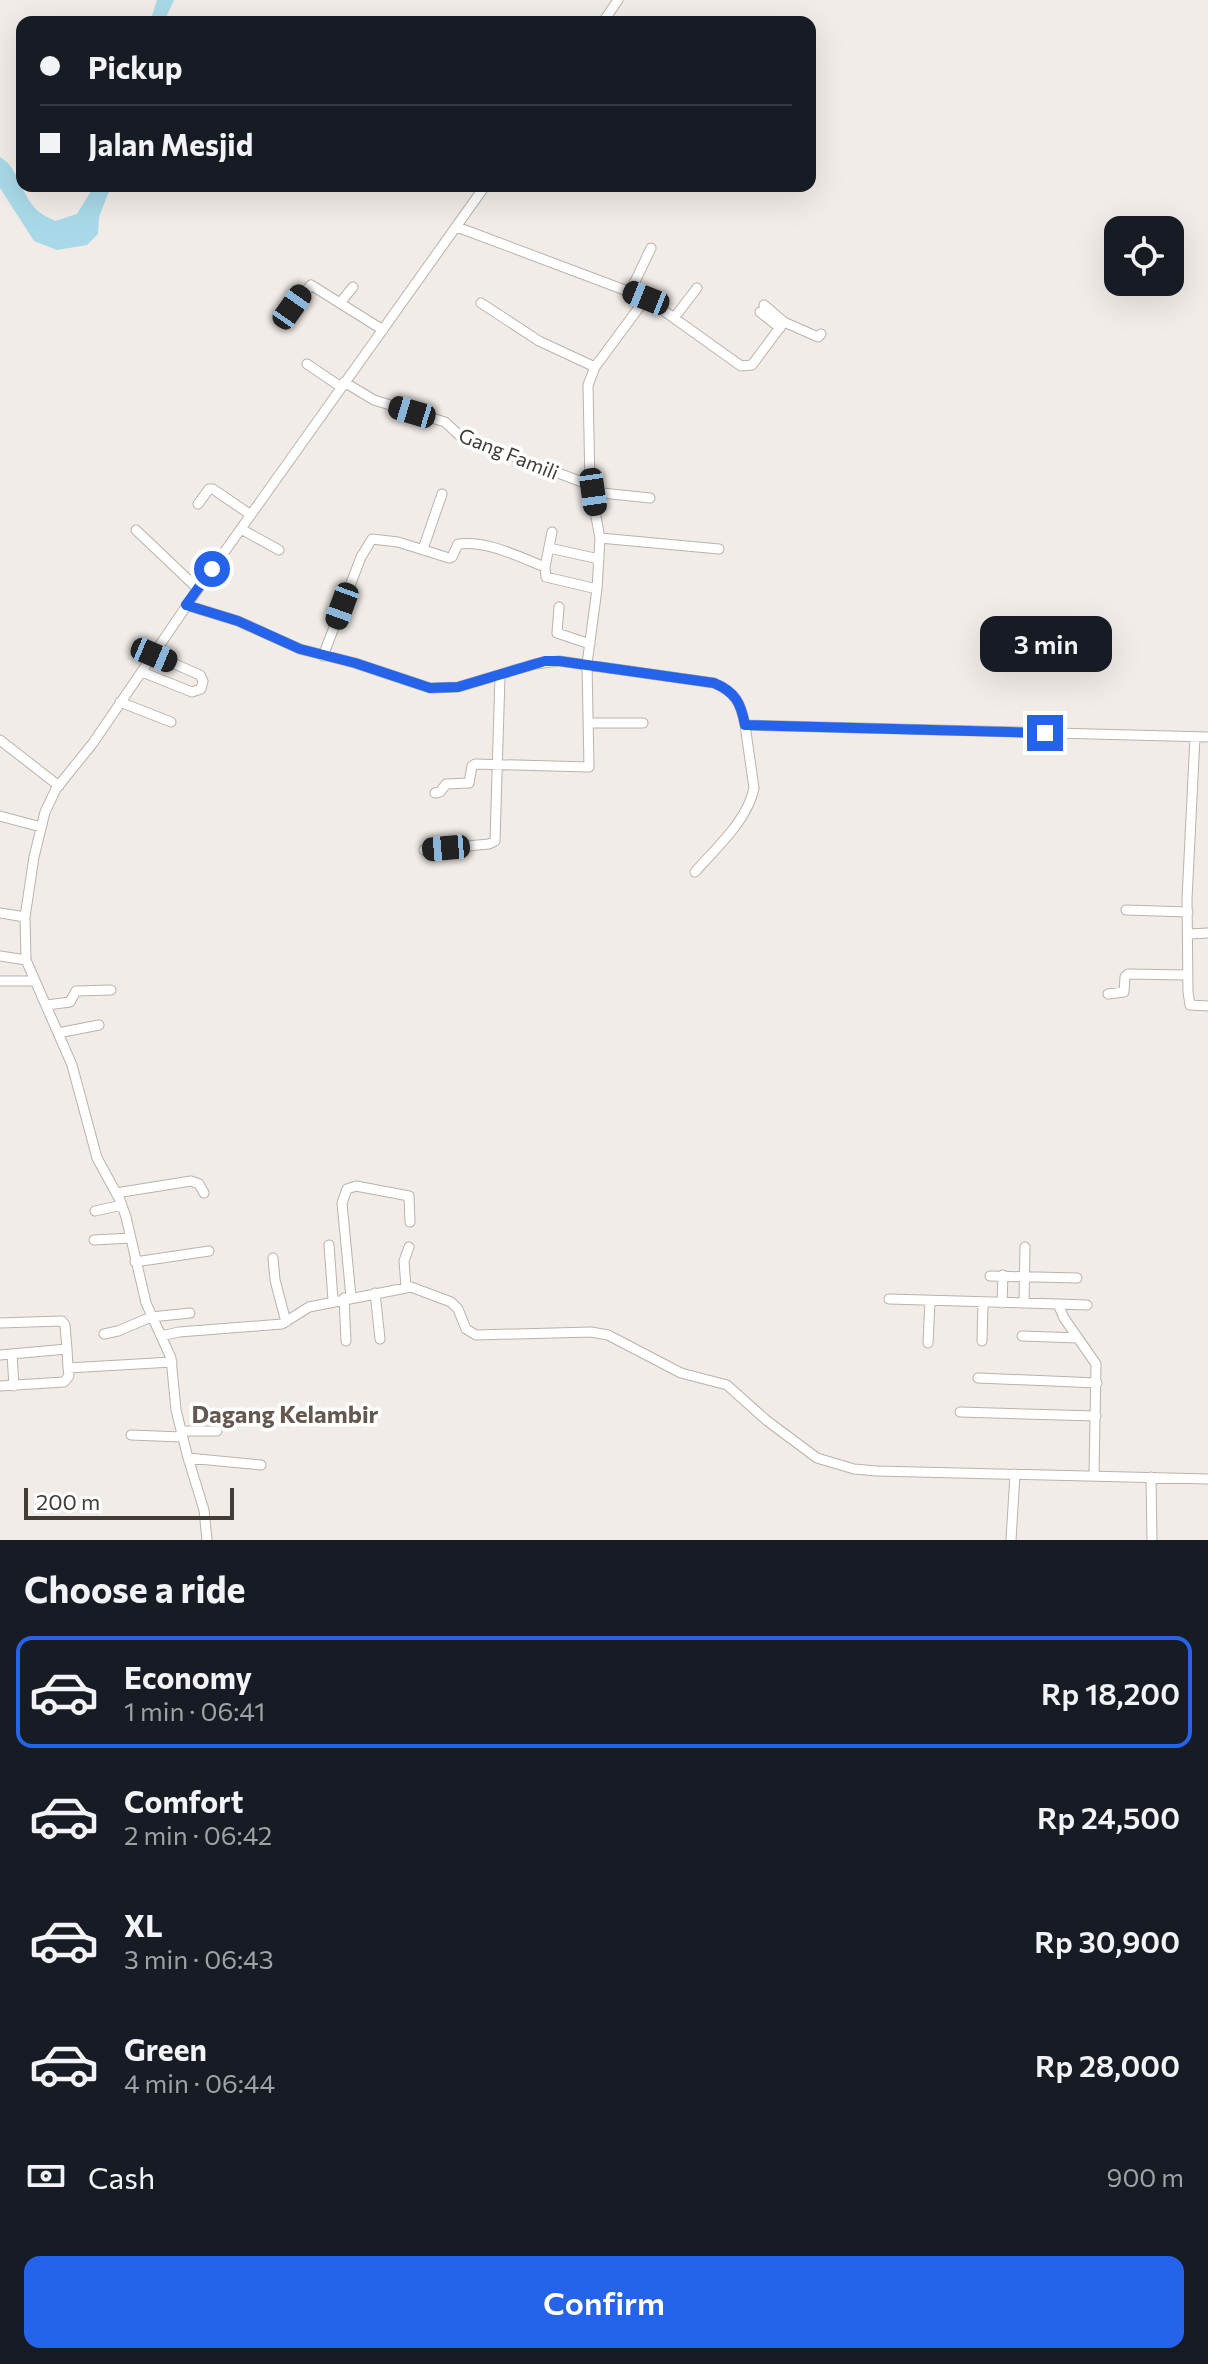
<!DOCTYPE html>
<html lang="en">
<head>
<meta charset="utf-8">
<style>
  :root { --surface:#171b24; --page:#20242c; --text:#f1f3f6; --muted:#9ea1a6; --line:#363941; --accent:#2563eb }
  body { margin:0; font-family:Commissioner,sans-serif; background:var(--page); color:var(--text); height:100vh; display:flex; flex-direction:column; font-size:30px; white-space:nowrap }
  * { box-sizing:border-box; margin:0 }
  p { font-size:26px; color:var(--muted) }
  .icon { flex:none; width:44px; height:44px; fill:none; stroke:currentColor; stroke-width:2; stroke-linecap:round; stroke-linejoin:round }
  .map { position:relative; height:1540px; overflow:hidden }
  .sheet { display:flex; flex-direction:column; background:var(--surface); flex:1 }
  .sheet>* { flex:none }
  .banner { position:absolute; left:16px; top:16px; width:800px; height:176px; border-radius:16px; box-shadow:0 8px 32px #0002; display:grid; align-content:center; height:176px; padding:0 24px; background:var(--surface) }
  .tools { position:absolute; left:1104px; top:216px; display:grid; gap:16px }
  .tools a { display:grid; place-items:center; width:80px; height:80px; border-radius:16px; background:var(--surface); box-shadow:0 8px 32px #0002; font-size:40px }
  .scale { position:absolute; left:24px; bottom:20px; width:210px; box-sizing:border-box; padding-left:8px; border:4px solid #433c36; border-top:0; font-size:22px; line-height:28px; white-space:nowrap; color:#433c36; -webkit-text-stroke:6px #fff; paint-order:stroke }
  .end { position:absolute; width:36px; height:36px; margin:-18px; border:10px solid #2563eb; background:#fff; box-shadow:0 0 0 4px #fff }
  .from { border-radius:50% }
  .bubble { position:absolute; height:56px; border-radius:16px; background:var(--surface); box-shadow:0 8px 32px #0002; font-size:26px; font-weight:600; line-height:56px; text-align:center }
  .car { position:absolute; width:24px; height:48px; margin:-24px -12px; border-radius:10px; box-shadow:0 0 6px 2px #0007; background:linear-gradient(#222 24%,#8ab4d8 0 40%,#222 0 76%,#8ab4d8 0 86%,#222 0) }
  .banner b { display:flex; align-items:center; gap:28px; height:76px; font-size:30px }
  .banner b+b { border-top:2px solid var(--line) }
  .banner i { width:20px; height:20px; background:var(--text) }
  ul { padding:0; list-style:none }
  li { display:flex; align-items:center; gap:24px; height:112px; margin:0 16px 12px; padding:0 8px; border:4px solid transparent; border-radius:16px }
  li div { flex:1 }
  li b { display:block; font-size:30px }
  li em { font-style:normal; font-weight:600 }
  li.current { border-color:var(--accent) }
  li>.icon { width:72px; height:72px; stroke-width:1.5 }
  h2 { padding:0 24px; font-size:36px; line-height:96px }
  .pay { display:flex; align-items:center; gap:20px; height:88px; padding:0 24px; font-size:30px }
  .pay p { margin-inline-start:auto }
  .button { display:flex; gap:16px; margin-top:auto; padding:16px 24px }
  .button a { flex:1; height:92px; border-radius:16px; background:var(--accent); color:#fff; font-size:32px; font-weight:600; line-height:92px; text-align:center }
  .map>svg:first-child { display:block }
  .water { fill:#a9d9e8 }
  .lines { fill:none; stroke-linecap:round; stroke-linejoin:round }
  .minor-casing { stroke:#bcb2aa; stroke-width:11 }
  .minor { stroke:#fff; stroke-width:9 }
  .route { stroke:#2563eb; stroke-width:10 }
  .labels { text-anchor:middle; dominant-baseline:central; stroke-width:7; stroke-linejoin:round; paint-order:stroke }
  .street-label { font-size:20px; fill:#433c36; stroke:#fff }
  .quarter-label { font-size:24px; font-weight:bold; fill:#65584f; stroke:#fff }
</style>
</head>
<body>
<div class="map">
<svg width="1208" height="1540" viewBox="0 0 1208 1540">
  <rect width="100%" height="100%" fill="#f1ece7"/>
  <!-- water -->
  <path class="water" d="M157,0h17l-10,22h-14z
    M0,157c19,11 21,39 38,54 4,4 12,7 17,10l22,-7 17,-28h17l-12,31 -1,17 -11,11 -30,5 -23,-9 -34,-53z"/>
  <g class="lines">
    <defs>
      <path id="minor" d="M603,22l15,-22
        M457,227l189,71 95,68 11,-1 32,-43
        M630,292l21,-44
        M340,303l13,-16
        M481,303l58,38 56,26
        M764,305l20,17 34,15 3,-3
        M292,307l19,-22 72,45
        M760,312l20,16
        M674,318l23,-30
        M307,364l34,23
        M344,382l30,18 71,22 15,14 130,49
        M593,492l57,6
        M198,504l11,-15h4l38,26
        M241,529l38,21
        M136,530l62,59
        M600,538l119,11
        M549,548l50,11
        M423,549l19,-55
        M545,567l1,10 51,12
        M186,605l52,16 62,28 55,14 75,25 28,-1 77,-23 24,-3 155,22c22,9 27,21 31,42l463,12
        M559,607l-2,26 33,11
        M323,656l38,-99 11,-18 26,3 51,16 3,-1 6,-13c29,-4 61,13 87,23l7,-35
        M142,672l50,20 9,-3 2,-8 -3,-6 -46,-20
        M120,702l51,20
        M589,723h54
        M1195,737l-8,162 1,93 2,13 18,1
        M0,740l59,46
        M435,793l5,-1 6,-8 23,-1 3,-17 3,-2 114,3 -2,-103 10,-75 3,-51 -10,-53 -2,-100 7,-18 51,-69
        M0,816l41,11
        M424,850l65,-6 6,-3 5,-165
        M695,872c21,-24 53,-52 59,-84l-9,-63
        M1126,910l62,2
        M0,913l25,4
        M1189,934l19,-1
        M0,956l26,4
        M0,981h35
        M1108,994l16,-2 1,-15 3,-3 59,1
        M47,1005l23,-3 6,-11 35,-1
        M58,1033l41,-8
        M116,1193l75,-12 8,3 5,9
        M95,1211l27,-6
        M94,1240l37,-2
        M329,1245l4,55
        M273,1258l2,22 11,42
        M135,1262l74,-11
        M990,1276l87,2
        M406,1287l-2,-26 5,-14
        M375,1293l5,46
        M351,1297l-9,-94 5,-14 9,-3 53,10 1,26
        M344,1298l2,43
        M889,1299l169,5 6,14 32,46 -2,112
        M1002,1303l1,-28
        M1024,1303l1,-56
        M1058,1304l29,1
        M0,1323l62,-2 3,4 2,24
        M104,1334l14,-3 33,-14 39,-4
        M161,1336l18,-4 103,-8 27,-17 102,-20 40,15 7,7 8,20 10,6 115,-3 17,3 73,38 46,12 39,35 51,38 37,11 23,2 331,8
        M1022,1336l56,2
        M982,1341l1,-38
        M928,1343l2,-42
        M12,1354l2,32
        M0,1355l67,-6 1,19 104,-6
        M978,1378l119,5
        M0,1386l64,-4 5,-6 -1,-8
        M960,1412l136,4
        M181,1431h36
        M131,1435l51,2
        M188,1458l73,7
        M1151,1477l1,63
        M207,1540l-3,-30 -16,-52 -12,-48 -5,-52 -25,-55 -20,-86 -6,-17 -23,-42 -25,-93 -46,-105 -1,-43 9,-60 11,-45 11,-23 37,-46 105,-154 287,-403
        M1011,1540l4,-66"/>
    </defs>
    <!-- minor casing -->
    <use href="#minor" class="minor-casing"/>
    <!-- minor -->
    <use href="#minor" class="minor"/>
  </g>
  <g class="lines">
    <!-- route -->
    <path class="route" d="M212,569l-26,36 52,16 62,28 55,14 75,25 28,-1 87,-26h14l155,22c22,9 27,21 31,42l300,8"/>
  </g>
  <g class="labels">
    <!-- street labels -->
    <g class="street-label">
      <text transform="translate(509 453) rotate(22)">Gang Famili</text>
    </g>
    <!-- quarter labels -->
    <g class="quarter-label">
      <text x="285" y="1413">Dagang Kelambir</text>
    </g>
  </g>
</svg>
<div class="tools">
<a><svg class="icon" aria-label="locate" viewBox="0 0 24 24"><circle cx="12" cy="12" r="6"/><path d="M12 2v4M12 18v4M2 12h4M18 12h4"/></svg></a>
</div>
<div class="scale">200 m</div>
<i class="end from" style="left:212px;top:569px"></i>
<i class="end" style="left:1045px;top:733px"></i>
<div class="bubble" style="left:980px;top:616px;width:132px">3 min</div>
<i class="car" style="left:646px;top:298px;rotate:292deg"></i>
<i class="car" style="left:292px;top:307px;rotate:35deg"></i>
<i class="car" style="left:412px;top:412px;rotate:287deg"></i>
<i class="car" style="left:593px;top:492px;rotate:172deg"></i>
<i class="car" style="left:342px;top:606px;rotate:200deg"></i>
<i class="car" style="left:154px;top:655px;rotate:113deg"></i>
<i class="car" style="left:446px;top:848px;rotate:265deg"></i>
<div class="banner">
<b><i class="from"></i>Pickup</b>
<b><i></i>Jalan Mesjid</b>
</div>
</div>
<section class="sheet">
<h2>Choose a ride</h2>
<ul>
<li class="current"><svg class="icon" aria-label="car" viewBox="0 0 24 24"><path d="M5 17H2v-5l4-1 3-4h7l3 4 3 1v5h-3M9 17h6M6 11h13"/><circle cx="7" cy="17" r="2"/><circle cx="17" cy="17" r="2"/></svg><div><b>Economy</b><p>1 min · 06:41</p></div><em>Rp 18,200</em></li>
<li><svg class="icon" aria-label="car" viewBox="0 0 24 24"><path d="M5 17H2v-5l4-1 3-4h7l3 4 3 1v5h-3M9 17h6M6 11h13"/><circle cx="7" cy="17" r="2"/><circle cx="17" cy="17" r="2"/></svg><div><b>Comfort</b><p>2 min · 06:42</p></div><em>Rp 24,500</em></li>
<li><svg class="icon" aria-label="car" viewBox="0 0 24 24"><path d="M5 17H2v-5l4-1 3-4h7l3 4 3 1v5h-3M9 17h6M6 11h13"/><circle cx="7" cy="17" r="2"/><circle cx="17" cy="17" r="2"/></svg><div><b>XL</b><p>3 min · 06:43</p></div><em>Rp 30,900</em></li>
<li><svg class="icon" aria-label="car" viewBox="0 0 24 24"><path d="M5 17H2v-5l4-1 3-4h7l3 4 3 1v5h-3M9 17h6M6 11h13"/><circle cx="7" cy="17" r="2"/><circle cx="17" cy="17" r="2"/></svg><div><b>Green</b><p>4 min · 06:44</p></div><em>Rp 28,000</em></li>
</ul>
<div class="pay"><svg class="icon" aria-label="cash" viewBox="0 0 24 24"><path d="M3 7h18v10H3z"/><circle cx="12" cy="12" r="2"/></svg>Cash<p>900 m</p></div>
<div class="button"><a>Confirm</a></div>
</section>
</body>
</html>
